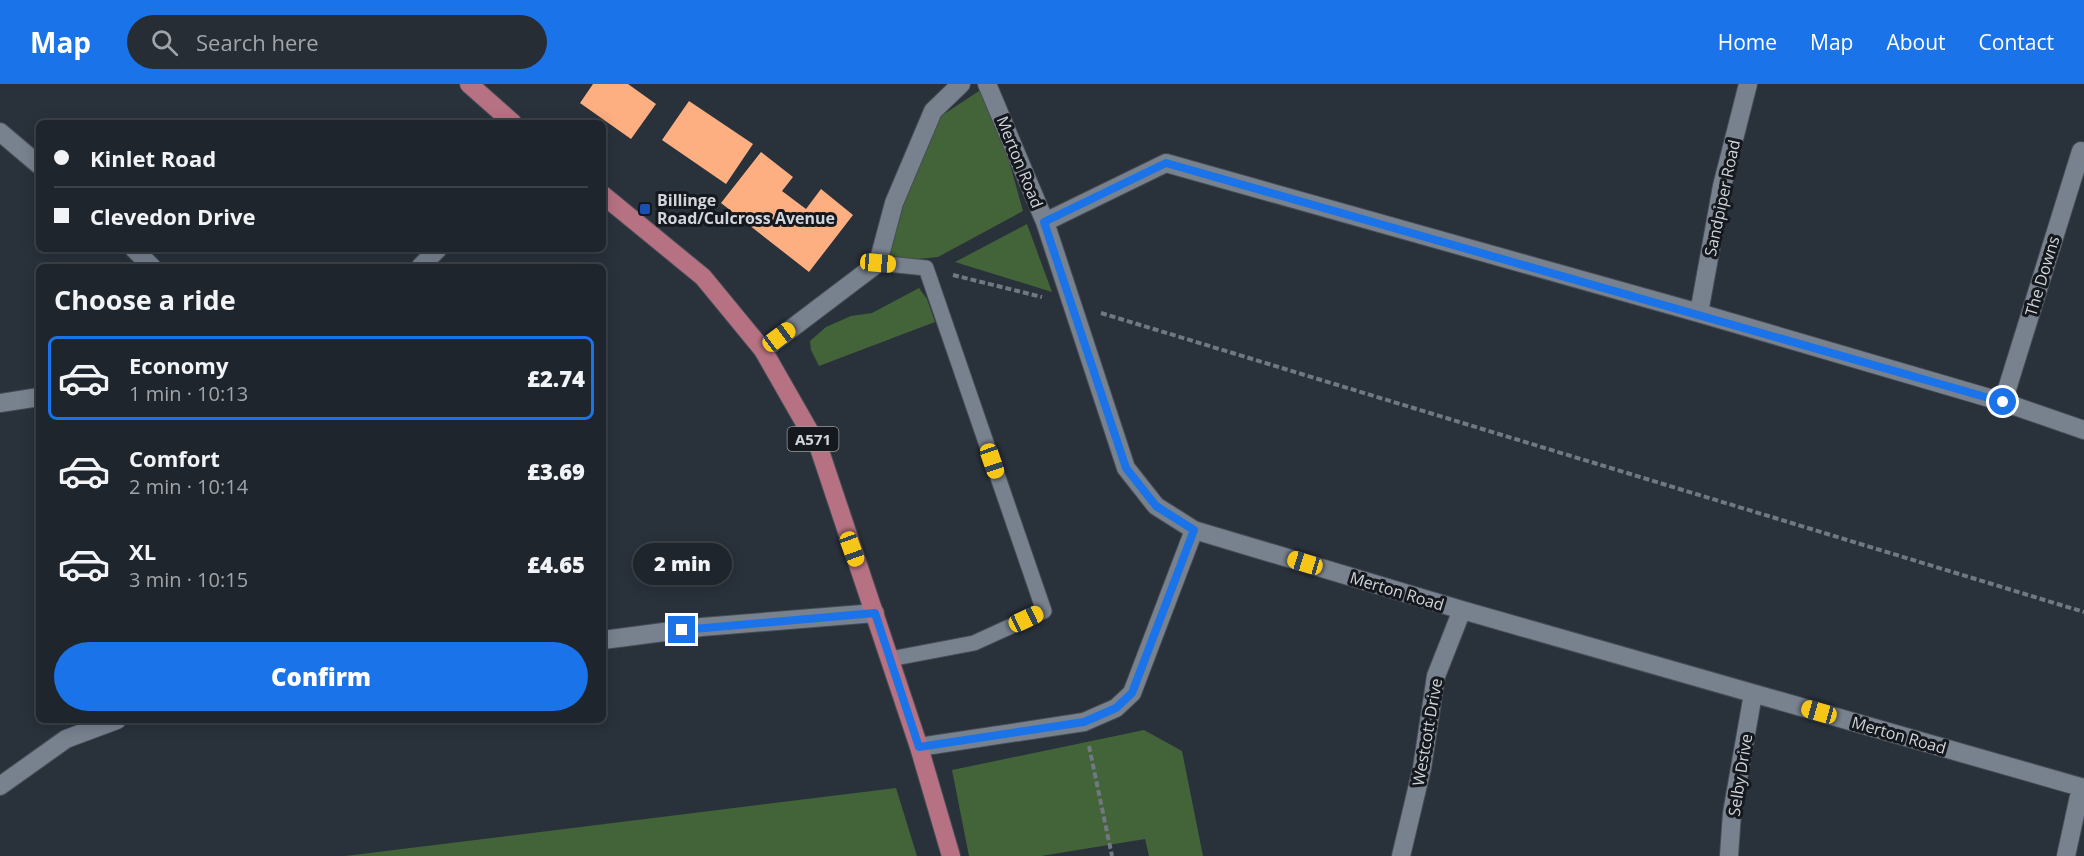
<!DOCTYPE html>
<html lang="en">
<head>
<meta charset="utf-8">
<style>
  :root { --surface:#1f252c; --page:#272d34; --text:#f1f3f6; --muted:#a1a5a9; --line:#3c4248; --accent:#1a73e8 }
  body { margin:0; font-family:"Open Sans",sans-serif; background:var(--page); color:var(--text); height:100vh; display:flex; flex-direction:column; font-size:22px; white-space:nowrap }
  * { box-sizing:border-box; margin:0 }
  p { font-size:20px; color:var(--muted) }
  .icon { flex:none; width:33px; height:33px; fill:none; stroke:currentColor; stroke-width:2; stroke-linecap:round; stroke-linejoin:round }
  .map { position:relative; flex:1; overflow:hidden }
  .drawer { position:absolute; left:36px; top:180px; width:570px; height:459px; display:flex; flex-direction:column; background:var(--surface); border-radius:9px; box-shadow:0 3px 15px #0003,0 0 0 2px var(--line) }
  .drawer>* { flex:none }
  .hud { position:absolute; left:36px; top:36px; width:570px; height:132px; border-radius:9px; box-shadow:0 3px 15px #0003,0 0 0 2px var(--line); display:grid; align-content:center; height:132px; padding:0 18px; background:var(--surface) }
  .end { position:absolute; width:27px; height:27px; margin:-14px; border:8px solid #1a73e8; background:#fff; box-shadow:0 0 0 3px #fff }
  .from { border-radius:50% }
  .bubble { position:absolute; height:42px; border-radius:21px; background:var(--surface); box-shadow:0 3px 15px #0003,0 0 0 2px var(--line); font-size:20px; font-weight:800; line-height:42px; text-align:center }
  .car { position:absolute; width:18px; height:36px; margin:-18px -9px; border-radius:8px; box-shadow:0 0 4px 2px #0007; background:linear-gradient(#f5c518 24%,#345 0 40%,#f5c518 0 76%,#345 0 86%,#f5c518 0) }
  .hud b { display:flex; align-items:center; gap:21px; height:57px; font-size:22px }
  .hud b+b { border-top:2px solid var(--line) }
  .hud i { width:15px; height:15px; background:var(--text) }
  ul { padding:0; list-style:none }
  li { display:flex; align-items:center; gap:18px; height:84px; margin:0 12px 9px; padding:0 6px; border:3px solid transparent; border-radius:9px }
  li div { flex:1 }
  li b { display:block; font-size:22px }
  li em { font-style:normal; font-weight:800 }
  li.active { border-color:var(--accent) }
  li>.icon { width:54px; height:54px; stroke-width:1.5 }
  h2 { padding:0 18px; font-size:27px; line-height:72px }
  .action { display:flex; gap:12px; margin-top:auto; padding:12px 18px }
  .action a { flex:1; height:69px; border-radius:36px; background:var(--accent); color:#fff; font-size:24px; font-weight:800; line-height:69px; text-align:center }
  header { display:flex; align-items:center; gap:36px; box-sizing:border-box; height:84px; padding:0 30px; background:var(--accent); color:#fff }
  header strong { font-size:28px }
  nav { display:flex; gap:33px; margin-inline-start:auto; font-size:21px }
  .search { width:420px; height:54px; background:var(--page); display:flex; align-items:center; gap:15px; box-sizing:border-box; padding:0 21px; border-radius:33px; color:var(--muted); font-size:22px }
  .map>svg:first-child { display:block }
  .green { fill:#426438 }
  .building { fill:#feaf81 }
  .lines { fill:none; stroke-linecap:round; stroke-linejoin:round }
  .lane-casing { stroke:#474d56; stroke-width:17 }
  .street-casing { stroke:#474d56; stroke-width:20 }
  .primary-casing { stroke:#474d56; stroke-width:20 }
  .path { stroke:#727881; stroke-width:4; stroke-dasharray:6 3; stroke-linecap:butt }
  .lane { stroke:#78828f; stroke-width:15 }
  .street { stroke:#78828f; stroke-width:18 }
  .primary { stroke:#b67282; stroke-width:18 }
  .route { stroke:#1a73e8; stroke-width:8 }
  .transit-dot { fill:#1a4fb4; stroke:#15181d; stroke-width:2 }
  .labels { text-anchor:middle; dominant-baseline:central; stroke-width:6; stroke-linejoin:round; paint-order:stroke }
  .shield { fill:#15181d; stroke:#999da3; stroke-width:1.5 }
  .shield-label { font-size:15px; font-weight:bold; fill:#d1d6dd }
  .street-label { font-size:16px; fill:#d1d6dd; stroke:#15181d }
  .poi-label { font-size:16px; font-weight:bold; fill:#d1d6dd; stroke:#15181d; text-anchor:start }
</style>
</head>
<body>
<header>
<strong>Map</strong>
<div class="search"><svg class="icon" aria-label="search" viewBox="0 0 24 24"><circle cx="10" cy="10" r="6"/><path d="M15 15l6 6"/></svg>Search here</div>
<nav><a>Home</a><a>Map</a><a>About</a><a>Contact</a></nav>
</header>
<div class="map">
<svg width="2084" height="772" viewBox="0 0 2084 772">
  <rect width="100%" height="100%" fill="#29313b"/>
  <!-- green -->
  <path class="green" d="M988,1l35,126 -85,46 -60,6 60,-145z
    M1027,140l25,68 -97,-30z
    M919,204l8,11 8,23 -116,44 -8,-16 -1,-9 16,-14 25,-11 21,-3z
    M1144,646l38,21 21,105h-54l-4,-17 -104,17h-72l-17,-86z
    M896,704l21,68h-572z"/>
  <!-- building -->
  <path class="building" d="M593,0h35l28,20 -25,35 -51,-36z
    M689,17l64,43 -27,40 -64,-44z
    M761,68l32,25 -11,14 24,18 15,-20 32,26 -44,57 -88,-69z"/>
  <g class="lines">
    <defs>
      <path id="lane" d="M878,179l48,5 118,343 -70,32 -84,16"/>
      <path id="street" d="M987,0l58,138 81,246 30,38 38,24 268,80 622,178
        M0,48l39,33
        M1045,138l121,-59 533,150 304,89 81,28
        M134,165l18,18
        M420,183l18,-18
        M1699,229l23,-127 26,-102
        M763,266l115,-87 16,-60 39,-92 28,-27
        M2003,318l78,-251
        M0,319l39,-6
        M603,556l99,-13 173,-14
        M919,663l165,-25 32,-14 16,-15 62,-163
        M0,702l66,-47 51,-19
        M1401,772l21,-88 14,-92 26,-66
        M1729,772l3,-43 21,-119
        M2066,772l15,-69"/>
      <path id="primary" d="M469,0l44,39
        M603,111l100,82 60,73 56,98 100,299 32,109"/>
    </defs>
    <!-- lane casing -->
    <use href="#lane" class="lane-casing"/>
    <!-- street casing -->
    <use href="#street" class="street-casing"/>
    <!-- primary casing -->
    <use href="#primary" class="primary-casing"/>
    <!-- path -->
    <path class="path" d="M953,191l89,22
      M1101,229l983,299
      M1089,662l23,110"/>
    <!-- lane -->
    <use href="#lane" class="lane"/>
    <!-- street -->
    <use href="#street" class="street"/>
    <!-- primary -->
    <use href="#primary" class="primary"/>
  </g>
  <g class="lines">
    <!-- route -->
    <path class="route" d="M682,546l193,-17 44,134 165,-25 32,-14 16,-15 62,-163 -38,-24 -30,-38 -82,-246 122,-59 837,239"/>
  </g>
  <!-- markers -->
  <rect class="transit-dot" x="639" y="119" width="12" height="12" rx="3"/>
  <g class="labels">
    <!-- shield labels -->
    <rect class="shield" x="787.5" y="343" width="51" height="24" rx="4.5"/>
    <g class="shield-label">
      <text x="813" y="355">A571</text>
    </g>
    <!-- street labels -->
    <g class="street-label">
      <text transform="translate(1020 78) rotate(68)">Merton Road</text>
      <text transform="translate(1722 114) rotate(-78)">Sandpiper Road</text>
      <text transform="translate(2042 192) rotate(-73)">The Downs</text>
      <text transform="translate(1397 507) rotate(17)">Merton Road</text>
      <text transform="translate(1427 648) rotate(-80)">Westcott Drive</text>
      <text transform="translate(1899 651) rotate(16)">Merton Road</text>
      <text transform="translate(1740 691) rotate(-81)">Selby Drive</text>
    </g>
    <!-- poi labels -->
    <g class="poi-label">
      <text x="657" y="116">Billinge<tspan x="657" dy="18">Road/Culcross Avenue</tspan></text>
    </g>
  </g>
</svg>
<i class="end from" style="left:2003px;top:318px"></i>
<i class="end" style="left:682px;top:546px"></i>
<div class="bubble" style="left:633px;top:459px;width:99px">2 min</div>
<i class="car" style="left:878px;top:179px;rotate:95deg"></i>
<i class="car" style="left:779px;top:253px;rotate:53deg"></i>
<i class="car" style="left:992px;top:377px;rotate:161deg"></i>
<i class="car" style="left:852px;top:465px;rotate:160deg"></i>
<i class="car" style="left:1305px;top:479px;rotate:287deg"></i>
<i class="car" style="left:1026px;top:535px;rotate:65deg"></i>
<i class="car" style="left:1819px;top:628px;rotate:286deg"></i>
<div class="hud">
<b><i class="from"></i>Kinlet Road</b>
<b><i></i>Clevedon Drive</b>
</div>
<section class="drawer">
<h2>Choose a ride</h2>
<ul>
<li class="active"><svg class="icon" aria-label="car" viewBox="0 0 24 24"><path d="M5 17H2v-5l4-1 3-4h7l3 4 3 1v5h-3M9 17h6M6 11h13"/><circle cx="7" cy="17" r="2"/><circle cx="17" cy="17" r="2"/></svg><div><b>Economy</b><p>1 min · 10:13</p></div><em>£2.74</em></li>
<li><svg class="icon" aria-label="car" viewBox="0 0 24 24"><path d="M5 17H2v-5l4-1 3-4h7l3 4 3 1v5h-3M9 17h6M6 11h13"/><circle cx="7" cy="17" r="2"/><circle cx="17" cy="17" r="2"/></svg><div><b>Comfort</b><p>2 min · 10:14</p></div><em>£3.69</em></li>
<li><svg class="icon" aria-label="car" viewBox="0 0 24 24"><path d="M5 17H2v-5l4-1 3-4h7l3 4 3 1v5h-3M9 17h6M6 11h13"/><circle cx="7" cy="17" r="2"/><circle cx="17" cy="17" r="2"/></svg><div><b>XL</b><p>3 min · 10:15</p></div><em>£4.65</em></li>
</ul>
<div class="action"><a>Confirm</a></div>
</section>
</div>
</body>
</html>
